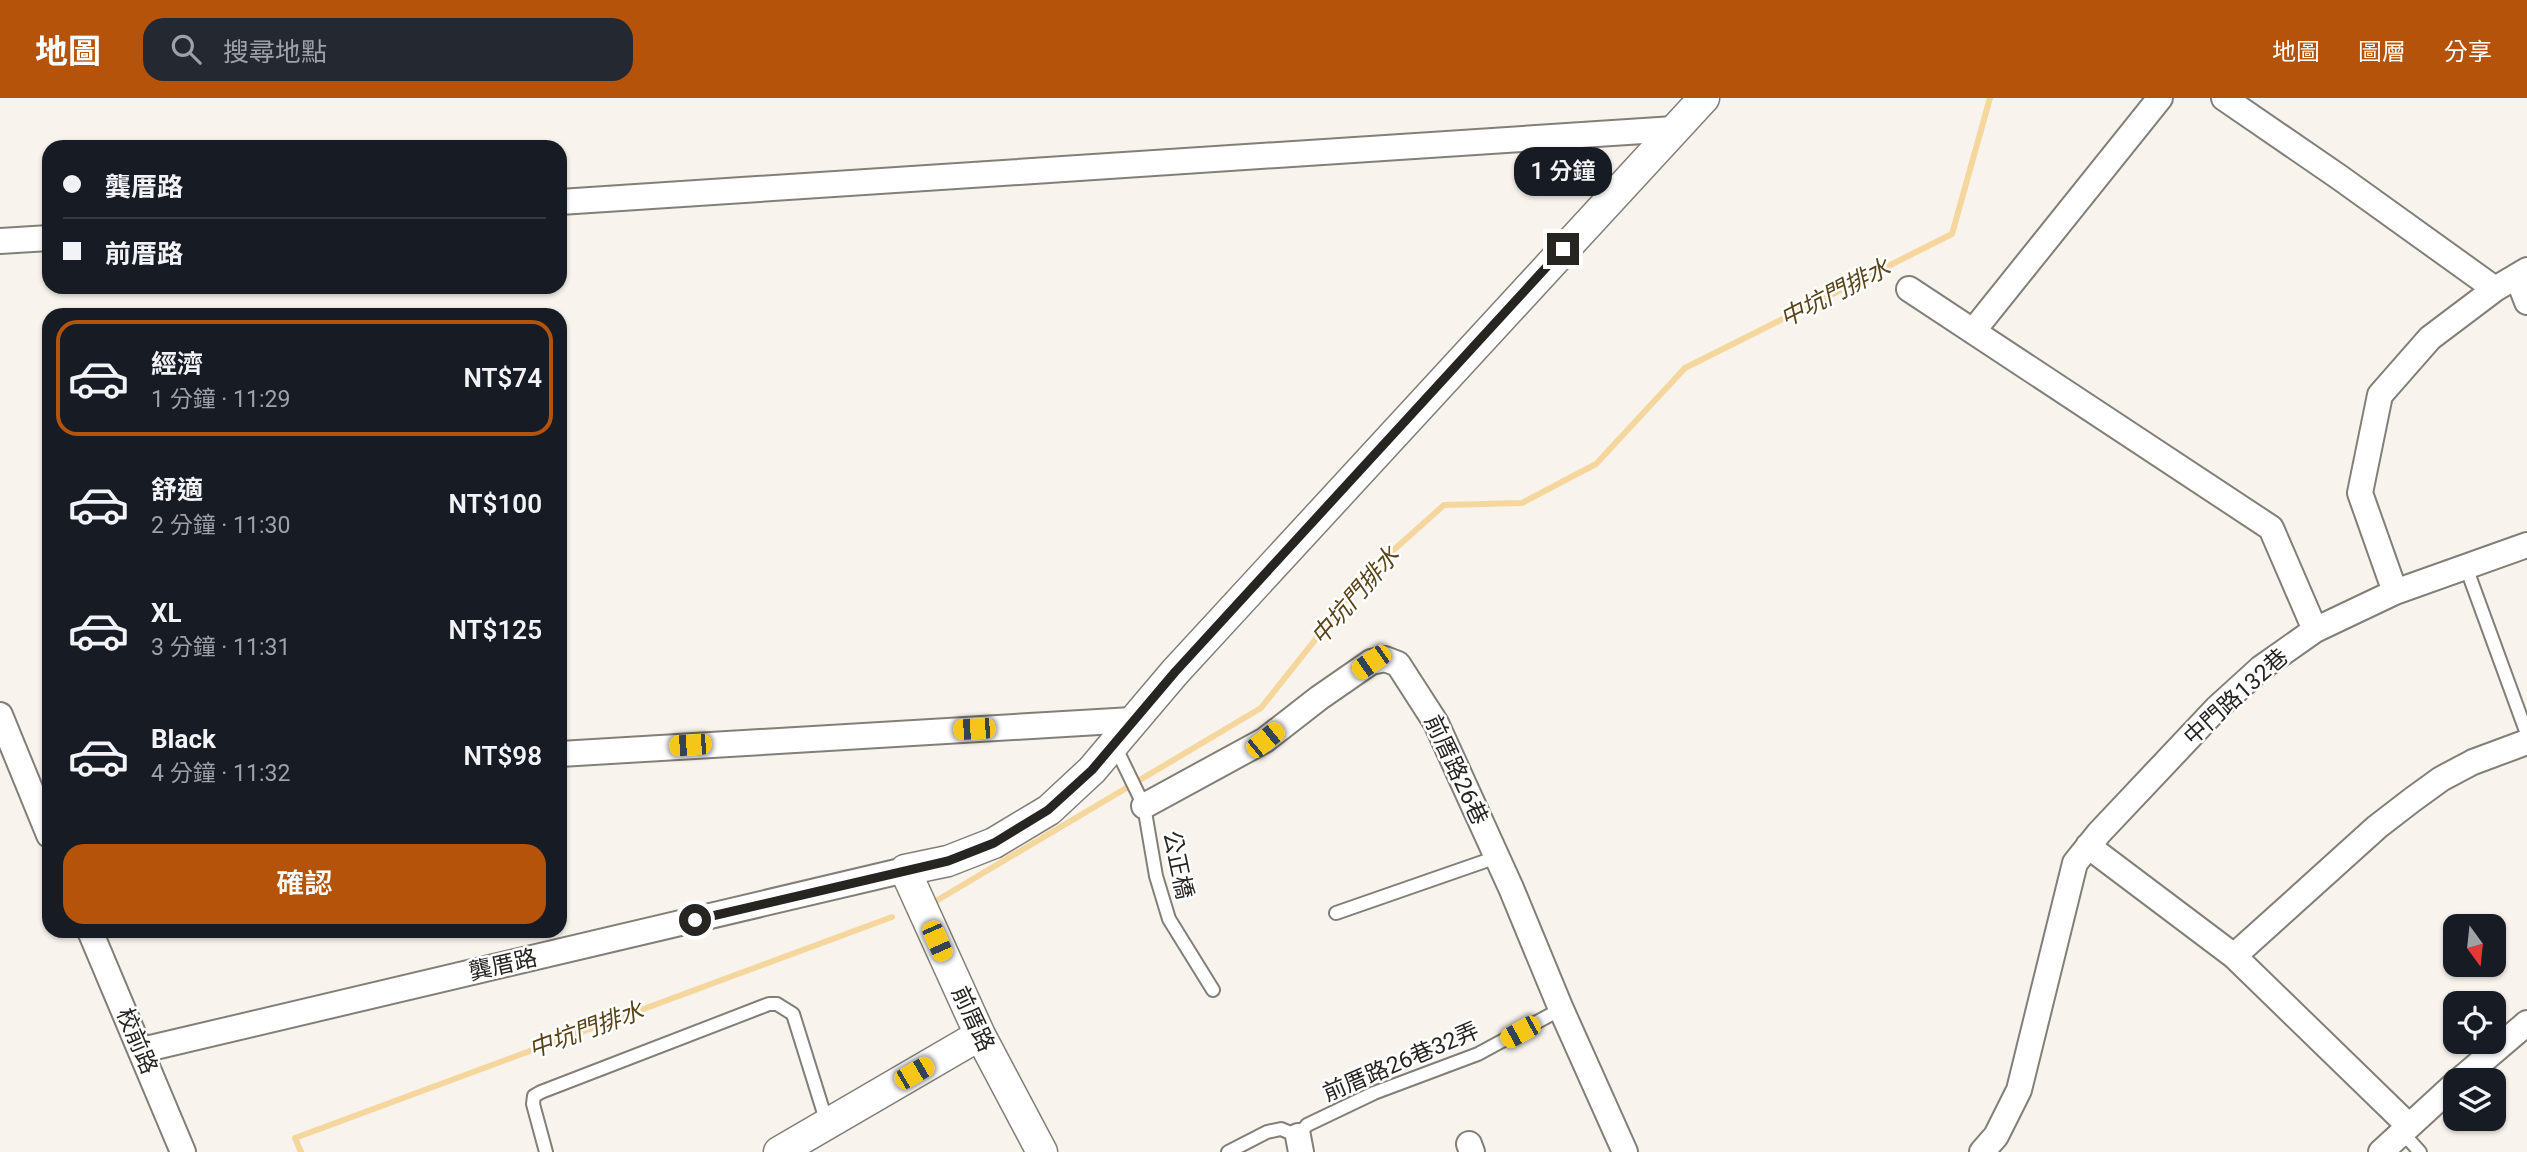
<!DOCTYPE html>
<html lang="zh-TW">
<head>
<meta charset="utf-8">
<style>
  :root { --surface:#171b24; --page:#242831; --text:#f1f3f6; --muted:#9ea1a6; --line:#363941; --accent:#b45309 }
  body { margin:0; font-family:Roboto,"Noto Sans TC",sans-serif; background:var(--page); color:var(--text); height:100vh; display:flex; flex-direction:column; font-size:26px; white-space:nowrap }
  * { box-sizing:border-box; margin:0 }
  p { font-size:23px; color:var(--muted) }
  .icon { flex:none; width:38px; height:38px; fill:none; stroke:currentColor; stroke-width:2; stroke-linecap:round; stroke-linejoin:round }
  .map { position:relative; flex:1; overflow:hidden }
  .drawer { position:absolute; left:42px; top:210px; width:525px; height:630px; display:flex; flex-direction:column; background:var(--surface); border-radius:21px; box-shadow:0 2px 5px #0004 }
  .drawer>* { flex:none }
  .hud { position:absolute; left:42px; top:42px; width:525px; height:154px; border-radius:21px; box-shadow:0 2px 5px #0004; display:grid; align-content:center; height:154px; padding:0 21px; background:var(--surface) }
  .needle { width:46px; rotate:165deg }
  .controls { position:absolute; left:2443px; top:816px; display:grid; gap:14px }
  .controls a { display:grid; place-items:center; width:63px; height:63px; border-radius:14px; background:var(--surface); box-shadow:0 2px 5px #0004; font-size:35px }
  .end { position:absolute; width:32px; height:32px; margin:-16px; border:9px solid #262522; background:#fff; box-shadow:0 0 0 4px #fff }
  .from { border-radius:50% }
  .bubble { position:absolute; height:49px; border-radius:21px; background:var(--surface); box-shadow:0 2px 5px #0004; font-size:23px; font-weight:600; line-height:49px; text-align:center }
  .car { position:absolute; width:21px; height:42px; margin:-21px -10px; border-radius:9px; box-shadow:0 0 5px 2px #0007; background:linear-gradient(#f5c518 24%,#345 0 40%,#f5c518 0 76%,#345 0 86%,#f5c518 0) }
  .hud b { display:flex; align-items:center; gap:24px; height:66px; font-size:26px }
  .hud b+b { border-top:2px solid var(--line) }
  .hud i { width:18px; height:18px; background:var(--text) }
  ul { padding:12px 0 0; list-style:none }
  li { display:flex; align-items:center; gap:21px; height:116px; margin:0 14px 10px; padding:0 7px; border:4px solid transparent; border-radius:21px }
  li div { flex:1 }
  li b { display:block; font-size:26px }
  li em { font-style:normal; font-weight:600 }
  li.active { border-color:var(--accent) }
  li>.icon { width:63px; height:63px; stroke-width:1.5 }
  .cta { display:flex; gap:14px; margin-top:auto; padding:14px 21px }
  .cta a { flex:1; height:80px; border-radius:21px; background:var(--accent); color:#fff; font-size:28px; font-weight:600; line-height:80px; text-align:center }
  header { display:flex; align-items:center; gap:42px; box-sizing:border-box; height:98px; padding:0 35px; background:var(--accent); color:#fff }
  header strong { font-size:33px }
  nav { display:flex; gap:38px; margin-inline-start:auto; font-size:24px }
  .search { width:490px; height:63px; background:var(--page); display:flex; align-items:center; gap:18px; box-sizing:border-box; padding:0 24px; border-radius:21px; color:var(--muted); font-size:26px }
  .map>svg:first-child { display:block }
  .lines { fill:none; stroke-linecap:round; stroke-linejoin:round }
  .stream { stroke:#f5d69c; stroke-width:6 }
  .service-casing { stroke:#827e78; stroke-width:16 }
  .minor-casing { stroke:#827e78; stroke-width:28 }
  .tertiary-casing { stroke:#827e78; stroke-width:33 }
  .service { stroke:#fff; stroke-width:12 }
  .minor { stroke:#fff; stroke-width:24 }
  .tertiary { stroke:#fff; stroke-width:30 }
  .route { stroke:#262522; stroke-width:9 }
  .labels { text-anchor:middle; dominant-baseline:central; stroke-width:5; stroke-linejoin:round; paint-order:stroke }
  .street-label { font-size:23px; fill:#262522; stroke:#fff }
  .water-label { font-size:24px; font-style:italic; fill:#594418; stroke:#fff }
</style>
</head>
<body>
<header>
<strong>地圖</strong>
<div class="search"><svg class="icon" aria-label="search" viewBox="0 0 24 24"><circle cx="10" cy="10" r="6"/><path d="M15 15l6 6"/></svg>搜尋地點</div>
<nav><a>地圖</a><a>圖層</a><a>分享</a></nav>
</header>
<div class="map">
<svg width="2527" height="1054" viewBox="0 0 2527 1054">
  <rect width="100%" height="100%" fill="#f8f4ed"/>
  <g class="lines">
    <!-- stream -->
    <path class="stream" d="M936,803l325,-193 108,-136 75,-67 78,-2 74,-39 89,-96 267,-134 38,-136
      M301,1054l-6,-14 597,-221"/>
    <defs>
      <path id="service" d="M2466,469l61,167
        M1114,646l30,62 12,70 13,43 44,71
        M1336,815l161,-56
        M2402,1034l18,20
        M546,1054l-13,-48 1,-8 7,-4 228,-88h8l16,10 34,109
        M1228,1054l39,-20 14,-3 17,7 9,-11 67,-32 104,-39 83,-45"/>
      <path id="minor" d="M2224,0l115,79 156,112
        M560,104l1114,-73
        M0,143l49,-3
        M2517,178l10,26
        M1909,191l362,239 44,102
        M1974,232l186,-232
        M2395,494l132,-47
        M0,617l49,120
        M560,656l572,-34
        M1144,708l121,-66 54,-42 52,-36 14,-3 13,5 38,59 75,165 50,121 64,143
        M2088,748l146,110 175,170
        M90,833l93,221
        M2234,858l143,-129 35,-27 29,-21 32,-17 54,-20
        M142,952l763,-180
        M2460,982l67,-57
        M1298,1038l3,16
        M1469,1046l3,8
        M1982,1054l14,-16 23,-46 56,-227 24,-30 118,-125 44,-40 54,-38 80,-38 -35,-99 20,-98 50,-57 65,-49 32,-19
        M2381,1054l74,-68"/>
      <path id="tertiary" d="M779,1054l201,-117
        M1042,1054l-62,-117 -75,-165 43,-9 46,-18 55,-33 43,-40 83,-98 529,-574"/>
    </defs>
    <!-- service casing -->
    <use href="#service" class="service-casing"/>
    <!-- minor casing -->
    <use href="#minor" class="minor-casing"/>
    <!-- tertiary casing -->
    <use href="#tertiary" class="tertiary-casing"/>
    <!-- service -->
    <use href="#service" class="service"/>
    <!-- minor -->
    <use href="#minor" class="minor"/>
    <!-- tertiary -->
    <use href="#tertiary" class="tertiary"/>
  </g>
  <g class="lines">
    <!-- route -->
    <path class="route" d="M695,822l253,-59 46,-18 54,-33 44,-40 83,-98 388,-423"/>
  </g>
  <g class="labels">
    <!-- street labels -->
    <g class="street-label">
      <text transform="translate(2236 599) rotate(-42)">中門路132巷</text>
      <text transform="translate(1456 672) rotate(65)">前厝路26巷</text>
      <text transform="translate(1178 767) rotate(78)">公正橋</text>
      <text transform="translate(503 867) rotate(-13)">龔厝路</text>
      <text transform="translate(973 921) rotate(65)">前厝路</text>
      <text transform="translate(137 943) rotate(67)">校前路</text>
      <text transform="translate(1401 964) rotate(-23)">前厝路26巷32弄</text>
    </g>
    <!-- water labels -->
    <g class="water-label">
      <text transform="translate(1835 195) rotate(-27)">中坑門排水</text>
      <text transform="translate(1355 498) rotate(-49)">中坑門排水</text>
      <text transform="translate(586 932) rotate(-20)">中坑門排水</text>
    </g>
  </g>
</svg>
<div class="controls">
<a><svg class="needle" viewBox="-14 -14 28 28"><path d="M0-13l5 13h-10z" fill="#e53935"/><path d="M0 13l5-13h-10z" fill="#9ea1a6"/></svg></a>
<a><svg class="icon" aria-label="locate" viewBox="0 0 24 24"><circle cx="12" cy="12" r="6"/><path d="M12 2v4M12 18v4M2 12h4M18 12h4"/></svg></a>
<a><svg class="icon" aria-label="layers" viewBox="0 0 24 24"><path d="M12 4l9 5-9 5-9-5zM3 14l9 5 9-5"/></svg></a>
</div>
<i class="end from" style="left:695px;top:822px"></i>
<i class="end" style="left:1563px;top:151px"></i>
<div class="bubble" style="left:1514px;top:49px;width:98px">1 分鐘</div>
<i class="car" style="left:1371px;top:564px;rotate:235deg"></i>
<i class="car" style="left:974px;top:631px;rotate:267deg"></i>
<i class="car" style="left:1265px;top:642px;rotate:51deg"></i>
<i class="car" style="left:690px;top:647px;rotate:266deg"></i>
<i class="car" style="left:937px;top:843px;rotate:156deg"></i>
<i class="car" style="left:1520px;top:934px;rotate:241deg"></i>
<i class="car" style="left:914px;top:975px;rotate:60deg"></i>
<div class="hud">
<b><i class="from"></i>龔厝路</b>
<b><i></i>前厝路</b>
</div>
<section class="drawer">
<ul>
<li class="active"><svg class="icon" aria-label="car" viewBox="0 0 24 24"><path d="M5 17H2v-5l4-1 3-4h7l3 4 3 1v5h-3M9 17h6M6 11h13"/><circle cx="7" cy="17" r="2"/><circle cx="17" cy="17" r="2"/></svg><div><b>經濟</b><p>1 分鐘 · 11:29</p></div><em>NT$74</em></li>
<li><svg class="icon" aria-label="car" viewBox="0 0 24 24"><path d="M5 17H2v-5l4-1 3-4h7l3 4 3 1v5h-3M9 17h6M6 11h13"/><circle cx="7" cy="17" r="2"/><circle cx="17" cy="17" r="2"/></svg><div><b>舒適</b><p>2 分鐘 · 11:30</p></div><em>NT$100</em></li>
<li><svg class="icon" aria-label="car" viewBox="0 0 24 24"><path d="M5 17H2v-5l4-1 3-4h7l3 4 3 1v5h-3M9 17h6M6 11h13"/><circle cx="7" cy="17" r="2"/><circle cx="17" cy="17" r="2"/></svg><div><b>XL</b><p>3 分鐘 · 11:31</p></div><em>NT$125</em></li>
<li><svg class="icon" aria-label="car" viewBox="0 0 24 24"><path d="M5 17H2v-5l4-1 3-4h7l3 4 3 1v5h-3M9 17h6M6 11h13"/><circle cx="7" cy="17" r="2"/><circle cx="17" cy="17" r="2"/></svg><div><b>Black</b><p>4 分鐘 · 11:32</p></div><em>NT$98</em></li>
</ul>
<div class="cta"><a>確認</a></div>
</section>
</div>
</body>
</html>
